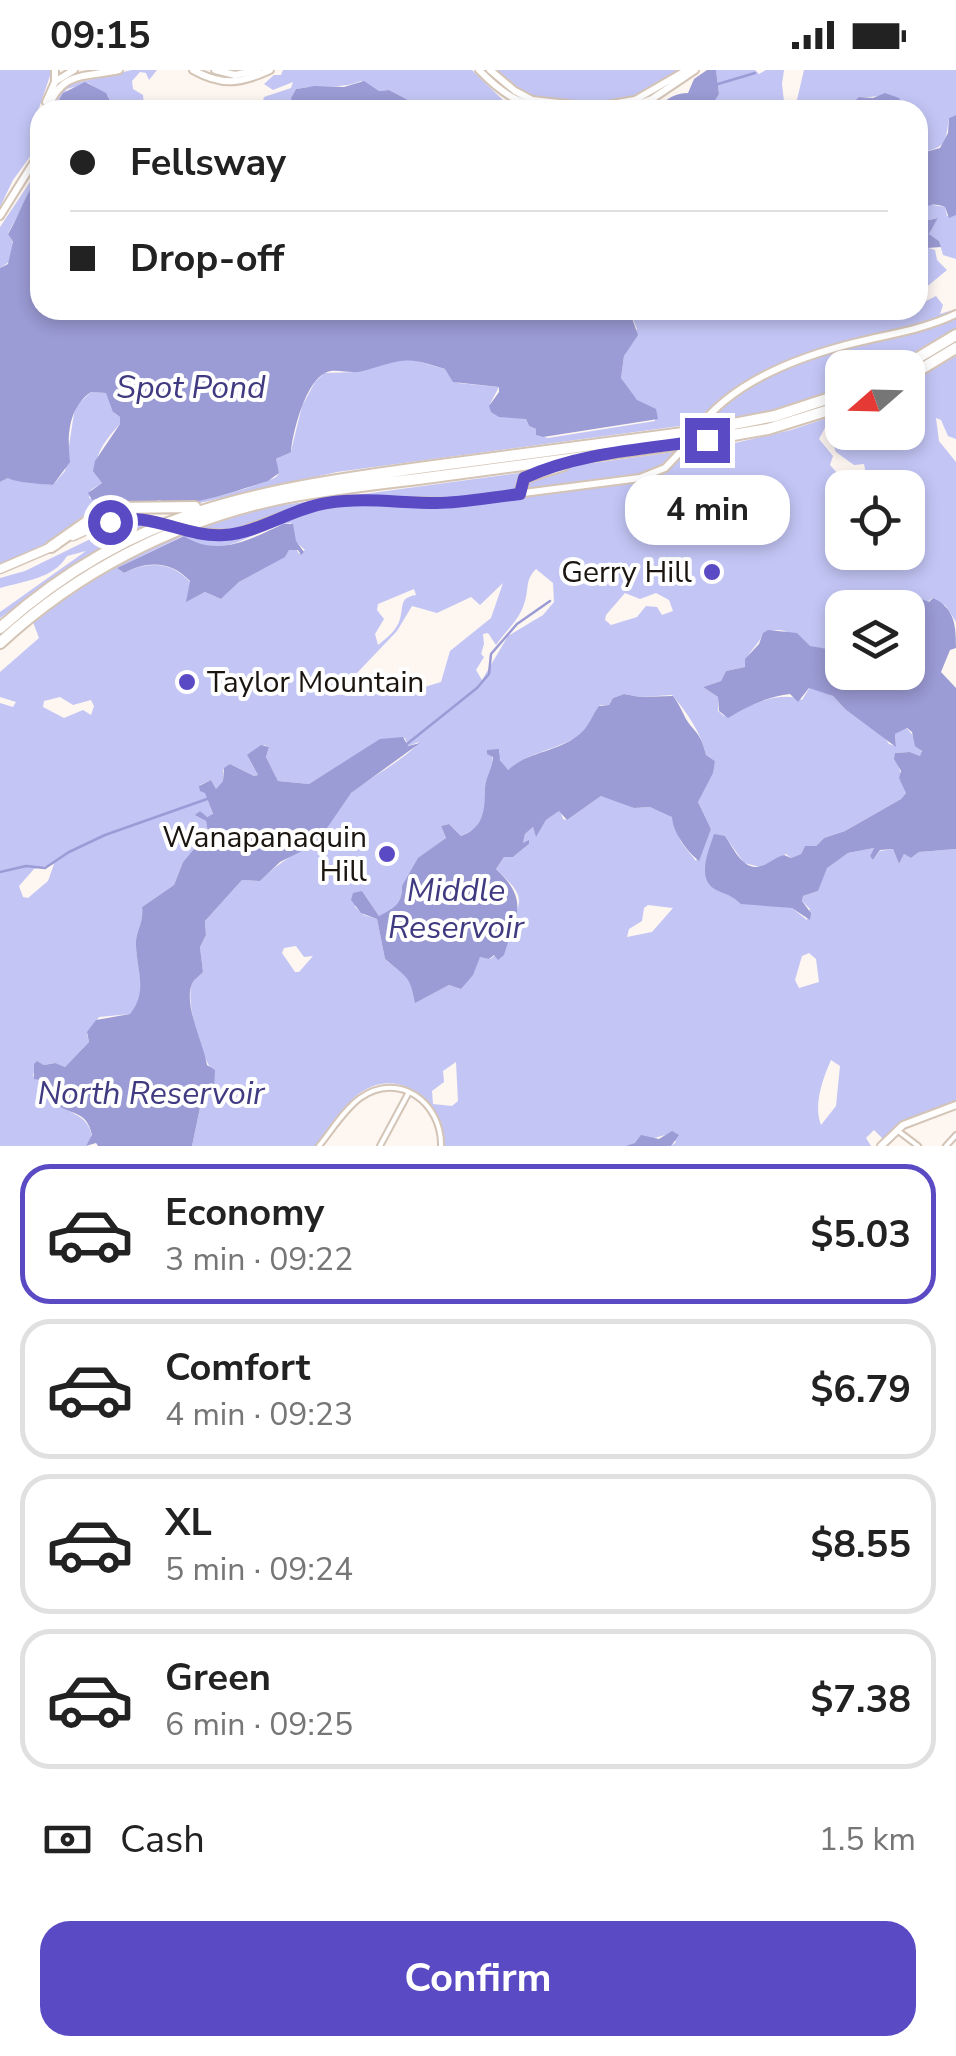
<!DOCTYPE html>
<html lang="en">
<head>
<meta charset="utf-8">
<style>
  :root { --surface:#fff; --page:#f6f6f6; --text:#222; --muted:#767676; --line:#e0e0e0; --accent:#5a4ac3 }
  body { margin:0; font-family:"Nunito Sans",sans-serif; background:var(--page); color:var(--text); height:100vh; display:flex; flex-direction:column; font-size:38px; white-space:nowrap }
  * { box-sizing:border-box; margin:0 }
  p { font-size:32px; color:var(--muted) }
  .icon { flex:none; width:55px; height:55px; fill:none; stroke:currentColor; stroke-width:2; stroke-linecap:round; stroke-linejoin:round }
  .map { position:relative; height:1076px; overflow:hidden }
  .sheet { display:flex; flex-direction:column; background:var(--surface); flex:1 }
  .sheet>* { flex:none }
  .hud { position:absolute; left:30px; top:30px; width:898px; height:220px; border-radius:30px; box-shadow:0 5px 15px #0003; display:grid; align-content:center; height:220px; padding:0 40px; background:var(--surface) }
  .needle { width:65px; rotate:250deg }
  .fabs { position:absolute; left:825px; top:280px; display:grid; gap:20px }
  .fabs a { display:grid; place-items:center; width:100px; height:100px; border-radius:20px; background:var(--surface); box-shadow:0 5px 15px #0003; font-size:50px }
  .end { position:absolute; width:45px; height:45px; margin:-22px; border:12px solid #5a4ac3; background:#fff; box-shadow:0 0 0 5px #fff }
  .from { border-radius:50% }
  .bubble { position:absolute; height:70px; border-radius:30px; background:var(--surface); box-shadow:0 5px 15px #0003; font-size:32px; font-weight:700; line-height:70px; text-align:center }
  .hud b { display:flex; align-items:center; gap:35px; height:95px; font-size:38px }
  .hud b+b { border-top:2px solid var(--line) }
  .hud i { width:25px; height:25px; background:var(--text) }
  ul { padding:18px 0 0; list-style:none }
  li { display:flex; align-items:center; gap:30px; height:140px; margin:0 20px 15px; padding:0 20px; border:5px solid var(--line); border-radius:30px }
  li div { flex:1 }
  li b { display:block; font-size:38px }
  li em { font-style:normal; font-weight:700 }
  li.selected { border-color:var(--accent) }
  li>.icon { width:90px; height:90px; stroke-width:1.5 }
  .pay { display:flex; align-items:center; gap:25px; height:110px; padding:0 40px; font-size:38px }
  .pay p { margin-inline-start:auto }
  .primary-button { display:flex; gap:20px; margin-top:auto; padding:20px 40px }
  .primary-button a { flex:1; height:115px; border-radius:30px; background:var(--accent); color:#fff; font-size:40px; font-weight:700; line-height:115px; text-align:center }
  .status { display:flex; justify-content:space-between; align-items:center; height:70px; padding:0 50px; background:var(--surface); direction:ltr }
  .status svg { height:28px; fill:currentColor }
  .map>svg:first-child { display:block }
  .forest { fill:#c3c5f5; fill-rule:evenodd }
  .water { fill:#9b9bd5 }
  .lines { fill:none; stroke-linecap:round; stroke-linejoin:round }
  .stream { stroke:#9b9bd5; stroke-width:2.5 }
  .street-casing { stroke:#d4c4b6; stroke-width:8 }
  .secondary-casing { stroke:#d4c4b6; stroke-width:10 }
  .primary-casing { stroke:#d4c4b6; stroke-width:11 }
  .highway-casing { stroke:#d4c4b6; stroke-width:14 }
  .street { stroke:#fff; stroke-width:4 }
  .secondary { stroke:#fff; stroke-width:6 }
  .primary { stroke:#fff; stroke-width:8 }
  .highway { stroke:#fff; stroke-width:10 }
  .secondary-bridge-casing { stroke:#d4c4b6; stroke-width:10; stroke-linecap:butt }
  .primary-bridge-casing { stroke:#d4c4b6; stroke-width:11; stroke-linecap:butt }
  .highway-bridge-casing { stroke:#d4c4b6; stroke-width:14; stroke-linecap:butt }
  .secondary-bridge { stroke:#fff; stroke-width:6 }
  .primary-bridge { stroke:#fff; stroke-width:8 }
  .highway-bridge { stroke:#fff; stroke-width:10 }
  .route { stroke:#5a4ac3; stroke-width:12 }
  .poi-dot { fill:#5a4ac3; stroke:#fff; stroke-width:4 }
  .labels { text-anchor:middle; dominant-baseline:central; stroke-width:8; stroke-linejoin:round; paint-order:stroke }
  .poi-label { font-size:30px; fill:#1b1510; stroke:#fff; text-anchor:end }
  .water-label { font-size:32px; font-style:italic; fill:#403a80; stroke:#fff }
</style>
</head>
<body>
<div class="status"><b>09:15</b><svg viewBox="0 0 49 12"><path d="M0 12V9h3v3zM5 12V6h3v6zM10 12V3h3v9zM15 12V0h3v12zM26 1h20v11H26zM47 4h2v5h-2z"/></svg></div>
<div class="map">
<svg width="956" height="1076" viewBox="0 0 956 1076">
  <rect width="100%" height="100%" fill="#fdf6f1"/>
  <!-- forest -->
  <path class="forest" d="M0,0h50l1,3 -13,38 -6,43 -19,26 -13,27z
    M132,0h25l-8,10 -3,-7 -6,-1 -8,9 1,8 10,6 1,12c-10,7 -22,2 -32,-3l-4,-8 -20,-13 -21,6 -16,21 15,-25z
    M283,0h189l31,30 -2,6 -9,4h-54l-26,-8 -23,-12 -10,1 -18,-10c-21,9 -42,3 -65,8l-5,9 1,12h-38l7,-3 3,-10 27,-9 2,-6 -20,8 -9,-6 10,-9h7z
    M496,0h182c-13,9 -26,19 -41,25 -42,19 -111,12 -141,-25z
    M716,0h39l4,4 7,-4h18l-2,14 3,26h-78l12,-16z
    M804,0h152v45l-7,3c-4,29 -4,28 -31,36v-44h-12c-13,-24 -25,-11 -47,-13l-16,13h-45l-2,-6z
    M40,97c0,8 -27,58 -32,66l5,10 -4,19 -9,6v-41z
    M927,134l18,3 2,9 9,-1v44l-13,-4 -4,-14 -10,-7 9,-16 -10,2 -10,-4v-5z
    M918,168l7,9 10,3 2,10 10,10 -29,24z
    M936,226l7,9 -3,9 16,-5v19l-68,39 -46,1v20l-69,22 -41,9 -395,53 -146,33 -66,-2 -87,47 -38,16v-84l8,-4 45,7 12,-14 10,-64 16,-15 16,1 7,20 6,4v7c-15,16 -34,40 -18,59l-11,7 -2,8 16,5 12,-3 34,3 10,-3c18,11 95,-13 115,-23l3,-4 -4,-13 16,-9 11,-45 13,-24 9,-9 34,-1 49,-14 41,12 10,13 41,4 -9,17 36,15 3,7 7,3v6l12,3 107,-17 -1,-12c-18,-3 -24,-18 -33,-31l3,-22 13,-27 -8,-19h289v-5z
    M956,286v83l-8,-3 -7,-16 -5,-2 3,23 17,21v160l-10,-16 -14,-8 -4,4 -28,-8 -8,13 -50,1 -4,34 -10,7c-6,-1 -12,0 -18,-3 -18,-8 -23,-23 -47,-12 -5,12 -19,21 -18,33l-19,4 -5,10 -18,6 15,10v14l6,5c22,-10 57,-26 78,-16l8,-13 23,9 12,13 38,26 6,9 7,2 -1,-12 11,-6c6,4 14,19 16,25l-2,3 -10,-4 -15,1 11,40 -5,6 -56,32 -21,7 -8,8h-11l-4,8 -10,4 -5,-4 -26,13 -16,-4 -19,-27 -20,31 4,16 22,11 5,6 56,8 15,12 3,-11 -8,-8 1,-5 15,-5 8,-23 22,-15 26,-5 -4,8 3,4 7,-9 13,-2 6,15 5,-10 7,4 8,-6 37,-3v254l-49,17 -30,26 5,-8 -8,-8 -8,8 5,8h-200l5,-4 -7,-8 -44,12h-183c0,-46 -46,-84 -87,-49 -15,13 -26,34 -40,49h-123l9,-43 13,-16v-15c-12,-10 -29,-72 -22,-88 2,-5 8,-8 11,-12l-3,-25 6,-12 -1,-14 37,-41 18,1c19,-20 43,-30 62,-49 12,-13 18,-32 34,-43 16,-12 52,-32 63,-47l-11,4 -3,-8 -25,2 -71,44 -31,-3 -12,-24 3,-10 -5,-2 -16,12 10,18 -4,1 -24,-12 -7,6v11l-7,8 -5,-9 -11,5v5l5,2 8,23 -7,2 -6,-6 -4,4 10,6 2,11 -25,30 -9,23 -32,22c2,19 -7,25 -6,39 1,25 13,47 -6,68l-31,3 -12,17 2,8 -24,25 -11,-4 -10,2 -7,-4 -4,15 16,5 2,18c16,16 37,13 41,38l-6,9h-86v-443l13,4 3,-5 -16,-5v-25l39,-34 -6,-16c70,-59 154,-94 242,-116l451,-61 65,-15 51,-17v19h66v-48zM826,356l10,26 18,13 10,-1 4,20 -7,3 47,1v50l8,5 5,9 -13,6 -1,-5 -65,-1v-64l10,-3 -13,-5 -1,-6 -8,-9 3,-9 -14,-17zM291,453l5,19 9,8 -6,4 -2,-4h-8l-4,6 -46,26 -18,17 -16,-7 -18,9 3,-19c-18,-21 -43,-21 -66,-9l-7,-5 66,-32c44,28 67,-8 108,-13zM536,499l17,14 1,19 -11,13 -35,21 -26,44 -6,-10 8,-13 -3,-3 3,-10 -1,-10 5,-1 8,12c10,-15 24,-25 29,-44 4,-13 0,-21 11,-32zM503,513l-12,35 -41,33 -9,31 -33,10 -72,3 61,-64 15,-25 25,7 34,-16 9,8zM414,519l2,6c-17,3 -12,10 -16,24 -3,11 -13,19 -22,26l-3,-11 9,-15 -7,-9 1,-6zM625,523l15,6 16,-6 13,7 4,11 -11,4 -5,-8 -11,-1 -9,11 -26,8 -6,-5 1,-5zM624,624l16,3 32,-2c15,17 29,38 34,60l9,6 -17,41 13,27 -15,32 -15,-19 -10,-27 -21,-8 -16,1 -22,-10 -11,-2 -34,24 -4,-1 -3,-9 -14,10 -10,16 -3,-9 -8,7 -2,9 6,1 -16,13h-9l-8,12c32,30 25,30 12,64 -5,13 -6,18 -18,26l-10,-2c-6,7 -10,21 -19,32l-12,-4 -33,17c-5,-29 -11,-25 -31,-43l-8,-40 -13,-4 -9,-8 7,-16 17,25c16,-5 23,-13 23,-30l9,-10 6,-16 29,-22 -5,-12 8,-2 12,12 14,-7 11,-19 -1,-24 8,-21 -1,-11 8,-3 -2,5 9,15c19,-18 45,-20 68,-33 13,-7 16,-22 25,-33h9l4,-7zM60,627l13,8 18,-5 3,6 -3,9 -8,-5 -19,8 -21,-11 1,-6zM54,794l-6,17 -20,17 -5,-1 -4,-11 15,-17zM648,835l25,3 -21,24 -25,5 2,-8 13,-8 2,-13zM296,876l8,11 9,-1 -14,16h-4l-13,-19 2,-5zM809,883l7,6 3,23 -20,6 -4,-8 7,-24zM831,990l9,6 -4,40 -15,19c-8,-20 2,-47 10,-65zM456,992l2,39 -6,5 -19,-2 -1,-13 12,-9 -1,-11z
    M135,452l12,3 -67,37 -80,56v-6l86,-61 -19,5c-14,23 -43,25 -67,32v-10l25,-7 94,-46z"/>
  <!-- water -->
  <path class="water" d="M707,0h9l3,24 -9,14 -63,2c18,-4 19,-16 41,-17l6,-14z
    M364,11l15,10 10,-1 23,12 26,8h-146l-1,-12 5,-9 19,-3 29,1z
    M85,12l21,11 6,11 13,6h-72l10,-17z
    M885,23l14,5 7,12h-63l16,-13 14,1z
    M956,45v100l-7,3 -4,-11c-17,-6 -15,0 -27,4v-57l22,-6 8,-15 1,-15z
    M40,105v79l-5,7 5,32 -7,4v5l7,8h217l-2,6 4,2 2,-8h357l-4,7 3,3 6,-9 6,-1 9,25 -14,21 -3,22 16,22 19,9 2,10 -115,18 -7,-2v-6l-7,-3 -3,-7 -27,-2 -8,-5 -2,-6 10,-14v-5l-46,-5 -8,-13c-42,-14 -42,-9 -82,2 -11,3 -21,-1 -32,0 -24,3 -38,60 -40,81l-15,7 3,14 -11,8c-24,7 -86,31 -108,19 -18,6 -39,-2 -58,4l-4,-5 -6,1 -4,-7 14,-10 -9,-12 2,-10 25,-37v-7l-7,-5 -7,-19 -15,-1c-23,16 -24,44 -21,70l-17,23c-10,-1 -35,-2 -45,-7l-8,4v-214l8,-4 5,-22 -5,-8c12,-20 17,-40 32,-59z
    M918,146l11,4 9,-2 -9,16 10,7 2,6 -14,1 -9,-10z
    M283,454h10l3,17 8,11 -3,3 -3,-5h-9l-4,7 -46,25 -18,17 -16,-7 -19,10 4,-21c-18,-20 -43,-21 -66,-8l-7,-5 67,-32c33,22 67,3 99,-12z
    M904,522l25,10 4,-4c22,10 23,28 23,50l-6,2 -9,22 15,16v161l-37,3 -8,6 -7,-4 -5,10 -6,-15 -13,1 -7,10 -3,-4 4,-8 -26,5 -21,15 -9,23 -15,5 -1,5 9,12 -1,7 -18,-12 -51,-4c-13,-12 -17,-9 -28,-16 -16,-12 -4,-38 1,-54l11,2c8,11 18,36 36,30 8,-2 14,-9 23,-11l7,3 10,-4 4,-8h11l8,-8 21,-7 56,-32 5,-6 -7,-15 2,-7 -7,-12 1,-6 15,-1 10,4 2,-5 -7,-5 -3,-14 -5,-4 -12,6 1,13 -51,-38 -12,-13 -24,-8 -11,14 -8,-8c-21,2 -45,13 -62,24l-9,-7 -1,-14 -15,-10 18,-6 5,-10 19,-4v-8l14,-15 4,-11 5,-3 29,3 13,13 18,3 10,-7 4,-19v49h66v-64l-16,-1z
    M624,624l16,3 33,-1c6,8 9,15 13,23 9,14 15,14 20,36l9,6 -2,12 -15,29 13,27 -12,32c-10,-8 -26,-27 -27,-44l-22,-10 -16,1 -33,-12 -34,24 -8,-9 -13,9 -10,17 -3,-10 -8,7 -2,9 6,-3v4l-16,13h-9l-8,12c35,33 19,47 8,86l-6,5 -4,-5 -5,4 -9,-2 -7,18 -12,14 -12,-4 -34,18c-5,-28 -8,-25 -30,-44l-8,-40 -16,-6 -10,-13 2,-7 9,-2 17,25c15,-8 23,-11 23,-30l16,-28 28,-20 -5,-12 8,-2 12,12c23,-8 24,-27 24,-47 0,-11 8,-21 8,-32l-6,-3v-4l12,-1 1,11 8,10c20,-19 52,-18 73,-37 8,-7 11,-18 18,-27l10,-1 4,-7z
    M403,667l5,9 12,-3 -69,50 -35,51 -36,18 -20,19 -18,-1 -37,41 1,14 -6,12 3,25c-3,4 -9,7 -11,12 -9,20 12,61 15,81l8,5 -1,19 -13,14 -9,43h-94l-2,-3 -10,3 6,-11c-5,-25 -21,-19 -37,-32l-6,-22 -15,-2v-15l3,-3 7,4 11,-2 10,4 24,-25 -2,-10 9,-12 34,-6c18,-22 7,-43 6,-68 -1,-15 8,-21 6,-39l32,-22 9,-23 25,-30 -2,-11 -11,-6 5,-4 7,6 6,-3 -8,-21 -5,-2 -1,-5 12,-6 5,9 7,-8 1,-13 6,-4 24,12 4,-1 -11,-20 14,-10 8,2 -3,10 12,24 31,3 71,-45z
    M672,1061l7,4 -8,11h-46l10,-3 6,-8 18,4z"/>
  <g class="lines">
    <!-- stream -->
    <path class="stream" d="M718,14l37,-11
      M407,674l70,-56 12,-14 2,-20 26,-30 33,-23
      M0,802l26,-6 19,2 24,-16 36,-17 102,-36"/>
    <defs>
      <path id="street" d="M897,1060l21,16
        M319,1076c13,-16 25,-36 41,-48 39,-28 82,5 81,48
        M380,1076l29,-54
        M946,1076l10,-11"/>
      <path id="secondary" d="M193,0c29,16 47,14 77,0
        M215,0l20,5 23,-5
        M479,0c25,26 45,38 81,40
        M490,0l25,21 17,9 63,7 40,-7 52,-30
        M56,11l18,-11
        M46,32l9,-20v-12
        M47,40c15,-40 36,-32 72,-40
        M622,40l30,-11 43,-29
        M0,146l35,-56 5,-15
        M696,361c35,-49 104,-75 162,-89 33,-8 67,-13 98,-28
        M196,462l37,2 71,-26 44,-8 106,2 186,-24 25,-10 21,-22
        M881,1076l22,-21 53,-20"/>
      <path id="primary" d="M73,466l40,-18 31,1
        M0,499l56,-24"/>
      <path id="highway" d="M901,298l55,-33
        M908,307l48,-29
        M702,360l73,-14 67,-22
        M693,372l75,-13 74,-23
        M520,423l5,-16 39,-12
        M51,477l47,-33 16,-6 81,-1
        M0,558c138,-123 266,-139 441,-163 83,-11 166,-22 250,-33
        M0,573c77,-71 172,-120 274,-143 52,-11 106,-16 159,-23 83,-11 166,-22 249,-33"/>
    </defs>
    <!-- street casing -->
    <use href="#street" class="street-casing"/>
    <!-- secondary casing -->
    <use href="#secondary" class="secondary-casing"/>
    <!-- primary casing -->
    <use href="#primary" class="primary-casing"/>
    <!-- highway casing -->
    <use href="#highway" class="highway-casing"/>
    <!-- street -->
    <use href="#street" class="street"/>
    <!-- secondary -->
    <use href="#secondary" class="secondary"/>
    <!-- primary -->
    <use href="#primary" class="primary"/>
    <!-- highway -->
    <use href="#highway" class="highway"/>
    <defs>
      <path id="secondary-bridge" d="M173,456l23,6"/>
      <path id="primary-bridge" d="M144,449l29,7"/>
      <path id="highway-bridge" d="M691,362l11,-2
        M682,374l11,-2"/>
    </defs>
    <!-- secondary-bridge casing -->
    <use href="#secondary-bridge" class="secondary-bridge-casing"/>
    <!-- primary-bridge casing -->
    <use href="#primary-bridge" class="primary-bridge-casing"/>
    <!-- highway-bridge casing -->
    <use href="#highway-bridge" class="highway-bridge-casing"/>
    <!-- secondary-bridge -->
    <use href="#secondary-bridge" class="secondary-bridge"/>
    <!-- primary-bridge -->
    <use href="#primary-bridge" class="primary-bridge"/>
    <!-- highway-bridge -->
    <use href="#highway-bridge" class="highway-bridge"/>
  </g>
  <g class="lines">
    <!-- route -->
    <path class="route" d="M110,452c39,-12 75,16 114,13 36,-2 68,-27 103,-32 37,-6 72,0 109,0 28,0 56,-6 84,-9l4,-16c56,-26 123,-29 183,-38"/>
  </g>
  <!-- markers -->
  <g class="poi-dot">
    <circle cx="712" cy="502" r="10"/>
    <circle cx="187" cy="612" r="10"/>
    <circle cx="387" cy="784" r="10"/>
  </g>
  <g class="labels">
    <!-- poi labels -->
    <g class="poi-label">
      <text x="692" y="502">Gerry Hill</text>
      <text x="207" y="612" text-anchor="start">Taylor Mountain</text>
      <text x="367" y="767">Wanapanaquin<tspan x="367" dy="34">Hill</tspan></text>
    </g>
    <!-- water labels -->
    <g class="water-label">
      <text x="191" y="317">Spot Pond</text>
      <text x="456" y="820">Middle<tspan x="456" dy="37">Reservoir</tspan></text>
      <text x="151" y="1023">North Reservoir</text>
    </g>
  </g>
</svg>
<div class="fabs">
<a><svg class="needle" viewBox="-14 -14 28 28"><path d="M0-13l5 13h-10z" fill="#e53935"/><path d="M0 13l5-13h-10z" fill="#767676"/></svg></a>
<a><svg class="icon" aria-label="locate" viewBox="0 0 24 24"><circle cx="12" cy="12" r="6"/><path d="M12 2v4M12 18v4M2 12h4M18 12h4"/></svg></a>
<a><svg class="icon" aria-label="layers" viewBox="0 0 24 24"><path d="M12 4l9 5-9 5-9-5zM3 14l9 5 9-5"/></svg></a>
</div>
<i class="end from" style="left:110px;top:452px"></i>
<i class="end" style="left:707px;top:370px"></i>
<div class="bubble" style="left:625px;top:405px;width:165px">4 min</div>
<div class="hud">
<b><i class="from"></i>Fellsway</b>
<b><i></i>Drop-off</b>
</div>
</div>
<section class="sheet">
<ul>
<li class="selected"><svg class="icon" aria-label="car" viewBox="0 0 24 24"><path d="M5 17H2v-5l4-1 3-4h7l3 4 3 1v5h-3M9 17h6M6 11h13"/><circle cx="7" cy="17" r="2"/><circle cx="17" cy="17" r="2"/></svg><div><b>Economy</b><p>3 min · 09:22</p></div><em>$5.03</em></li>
<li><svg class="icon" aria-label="car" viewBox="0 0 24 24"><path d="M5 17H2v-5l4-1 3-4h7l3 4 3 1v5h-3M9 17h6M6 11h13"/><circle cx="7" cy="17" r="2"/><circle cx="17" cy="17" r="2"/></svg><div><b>Comfort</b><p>4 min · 09:23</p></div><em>$6.79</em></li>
<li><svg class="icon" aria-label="car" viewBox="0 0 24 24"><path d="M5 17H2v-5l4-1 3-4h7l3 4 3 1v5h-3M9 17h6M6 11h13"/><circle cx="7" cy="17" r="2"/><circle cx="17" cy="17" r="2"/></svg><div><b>XL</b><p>5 min · 09:24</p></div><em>$8.55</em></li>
<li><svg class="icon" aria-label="car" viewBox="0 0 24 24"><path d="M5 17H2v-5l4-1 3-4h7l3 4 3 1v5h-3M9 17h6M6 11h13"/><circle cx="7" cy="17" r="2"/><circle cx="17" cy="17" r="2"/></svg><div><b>Green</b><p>6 min · 09:25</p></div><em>$7.38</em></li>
</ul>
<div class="pay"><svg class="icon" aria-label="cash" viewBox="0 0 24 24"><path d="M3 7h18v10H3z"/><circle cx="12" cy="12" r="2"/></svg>Cash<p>1.5 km</p></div>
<div class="primary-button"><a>Confirm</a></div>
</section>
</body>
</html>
